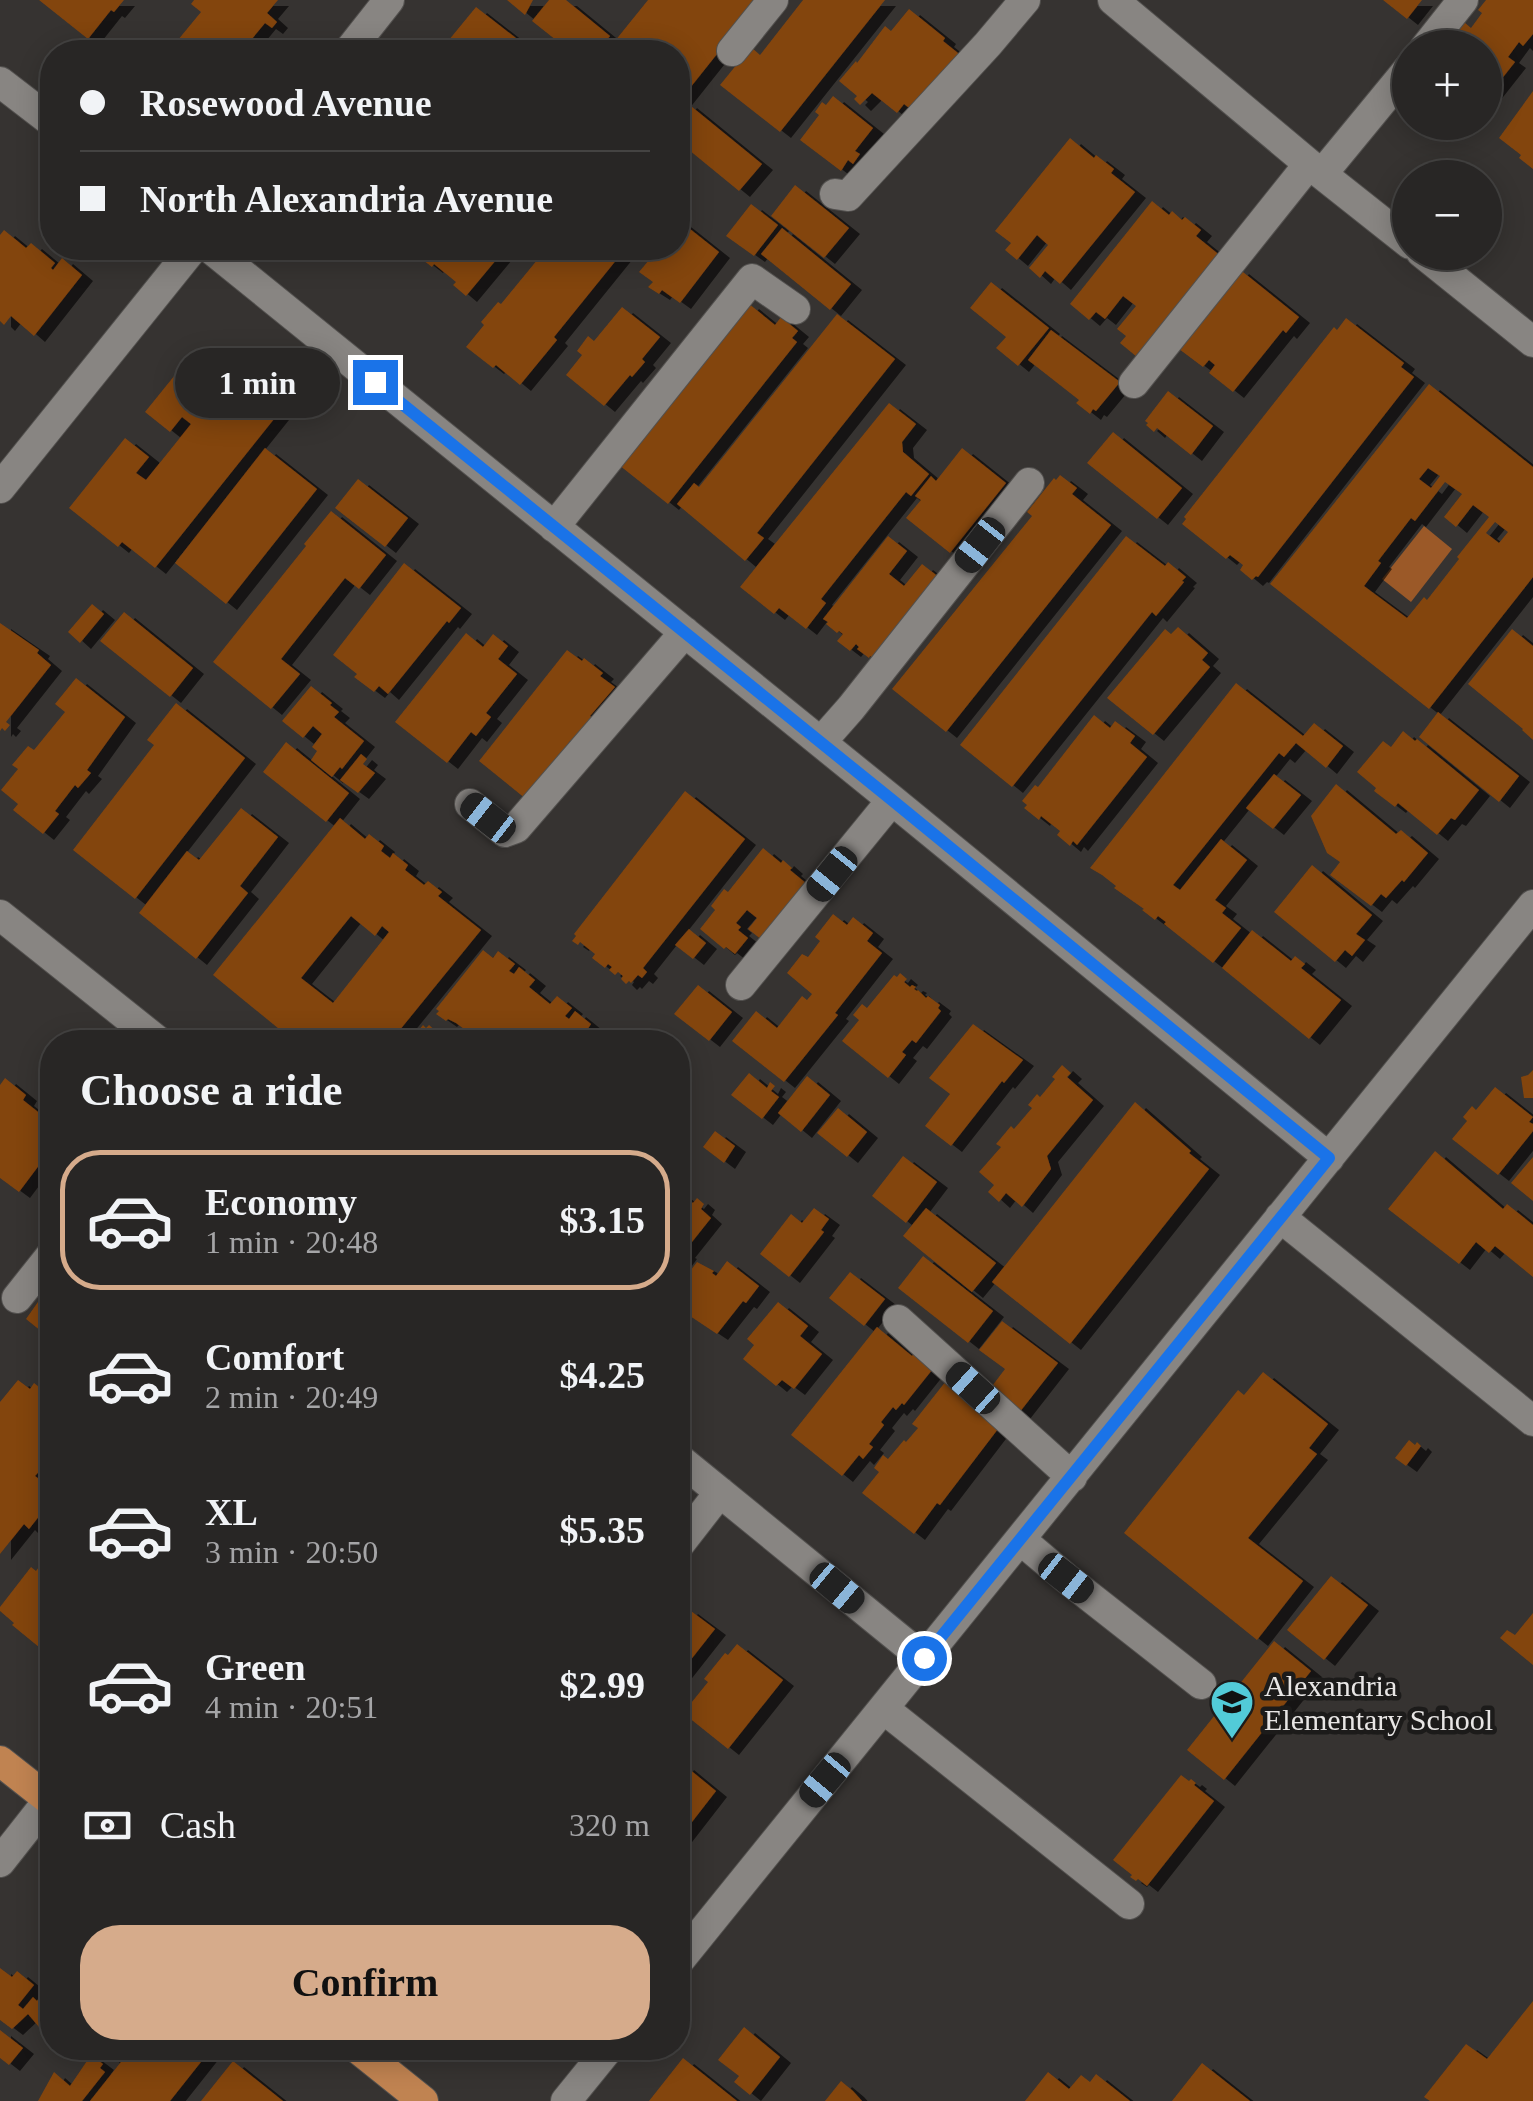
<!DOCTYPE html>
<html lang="en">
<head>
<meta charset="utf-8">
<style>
  :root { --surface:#282625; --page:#343232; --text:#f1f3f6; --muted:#a5a5a7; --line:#444342; --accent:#d6ab8b }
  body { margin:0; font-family:Georgia,serif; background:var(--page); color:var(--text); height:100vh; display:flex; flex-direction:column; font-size:38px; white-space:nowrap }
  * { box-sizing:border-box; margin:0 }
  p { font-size:32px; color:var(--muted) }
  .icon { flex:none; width:55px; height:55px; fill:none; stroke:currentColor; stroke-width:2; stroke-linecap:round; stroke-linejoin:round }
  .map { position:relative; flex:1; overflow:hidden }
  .side { position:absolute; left:40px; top:1030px; width:650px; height:1030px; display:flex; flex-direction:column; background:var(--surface); border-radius:40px; box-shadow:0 5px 25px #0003,0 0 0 2px var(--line) }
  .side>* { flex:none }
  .guide { position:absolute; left:40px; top:40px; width:650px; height:220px; border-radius:40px; box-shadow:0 5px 25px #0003,0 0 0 2px var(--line); display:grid; align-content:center; height:220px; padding:0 40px; background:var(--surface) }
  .buttons { position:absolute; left:1392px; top:30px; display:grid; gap:20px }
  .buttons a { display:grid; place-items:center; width:110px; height:110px; border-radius:50%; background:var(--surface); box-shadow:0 5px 25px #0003,0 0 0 2px var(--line); font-size:50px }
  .end { position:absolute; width:45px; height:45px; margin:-22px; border:12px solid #1a73e8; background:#fff; box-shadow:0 0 0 5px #fff }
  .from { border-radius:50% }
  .bubble { position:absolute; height:70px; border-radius:35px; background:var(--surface); box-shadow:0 5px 25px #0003,0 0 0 2px var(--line); font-size:32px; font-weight:600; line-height:70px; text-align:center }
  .car { position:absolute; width:30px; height:60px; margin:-30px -15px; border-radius:12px; box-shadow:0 0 8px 2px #0007; background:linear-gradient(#222 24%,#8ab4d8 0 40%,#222 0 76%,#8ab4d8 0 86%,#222 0) }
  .guide b { display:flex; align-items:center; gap:35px; height:95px; font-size:38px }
  .guide b+b { border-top:2px solid var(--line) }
  .guide i { width:25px; height:25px; background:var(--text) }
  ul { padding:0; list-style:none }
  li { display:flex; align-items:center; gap:30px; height:140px; margin:0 20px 15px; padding:0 20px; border:5px solid transparent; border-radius:40px }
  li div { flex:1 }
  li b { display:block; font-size:38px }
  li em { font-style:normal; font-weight:600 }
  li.selected { border-color:var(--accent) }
  li>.icon { width:90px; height:90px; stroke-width:1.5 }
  h2 { padding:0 40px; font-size:45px; line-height:120px }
  .pay { display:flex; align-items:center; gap:25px; height:110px; padding:0 40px; font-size:38px }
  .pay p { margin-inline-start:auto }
  .action { display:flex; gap:20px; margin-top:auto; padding:20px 40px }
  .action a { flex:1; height:115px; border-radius:40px; background:var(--accent); color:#111; font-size:40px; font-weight:600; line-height:115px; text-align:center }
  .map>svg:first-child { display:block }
  .water { fill:#9b5928 }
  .building { fill:#83440d; fill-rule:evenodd; filter:url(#shadow) }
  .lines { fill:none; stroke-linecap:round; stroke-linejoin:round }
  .minor-casing { stroke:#52504e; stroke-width:32 }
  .major-casing { stroke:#52504e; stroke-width:32 }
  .minor { stroke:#888582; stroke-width:30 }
  .major { stroke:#c08351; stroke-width:30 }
  .route { stroke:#1a73e8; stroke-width:12 }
  .labels { text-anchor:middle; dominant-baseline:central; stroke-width:9; stroke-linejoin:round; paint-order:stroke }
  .poi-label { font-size:30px; fill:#e8e6e5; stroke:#1c1b1a; text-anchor:start }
</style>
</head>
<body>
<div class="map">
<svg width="1533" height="2101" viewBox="0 0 1533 2101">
  <defs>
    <filter id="shadow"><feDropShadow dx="11" dy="6" stdDeviation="0" flood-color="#0009"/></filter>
  </defs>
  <rect width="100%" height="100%" fill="#363331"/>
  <!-- water -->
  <path class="water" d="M1424,526l28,23 -41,53 -29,-23z"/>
  <!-- building -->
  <path class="building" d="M39,0h85l-10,12 -3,-2 -23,29z
    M194,0h84l-11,13 10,9 -5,6 -7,-5 -24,29h-73l33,-40 -10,-8z
    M507,0h26l-8,15z
    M549,0h17l44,36 -13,16h-26l-39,-31z
    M648,0h112l-82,103v-51h-72z
    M803,0h82l-105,132 -60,-47 31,-38 9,8z
    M1383,0h39l-15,19z
    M1486,0h47v34l-10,12 -4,-4 -11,15 7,5 -30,38v-52h-41l20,-26 7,6 11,-15 -4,-3z
    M476,7l58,45h-95z
    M909,9l36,29 -2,3 20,16 -46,57 -13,-10 -7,9 -25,-20 -12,12 -6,-6 3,-3 -18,-15 17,-20 1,2 28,-37 6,5z
    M1533,91v78l-14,-11 2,-3 -22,-17z
    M833,96l40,32 -18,23 5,3 -7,10 -5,-4 -7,11 -41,-31 19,-25 -4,-3 7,-10 4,3z
    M686,102l76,62 -23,27 -61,-50v-28z
    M1070,138l24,20 2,-3 18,14 -3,4 24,19 -75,92 -15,-13 -5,7 -11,-10 19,-23 -11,-10 -20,25 -12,-10 6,-7 -16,-12z
    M795,185l54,43 -25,30 -53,-42z
    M1152,201l17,14 3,-4 10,9 3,-3 16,13 -5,6 26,21 -85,100 -17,-14 6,-7 -9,-7 19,-23 -13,-10 -18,23 -9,-7 -7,8 -19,-16z
    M751,204l27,21 -24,31 -28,-20z
    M680,221l39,31 -39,51 -18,-13 -3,4 -11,-7 5,-5 -14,-10 20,-24h19v-24z
    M782,228l69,56 -21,26 -69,-56z
    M4,230l22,18 5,-5 24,20 -4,5 2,2 9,-12 20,17 -48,61 -23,-20 -7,9 -4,-4v-86z
    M422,248h84l-40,48 -13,-11 3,-3 -22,-18 -2,3 -13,-10z
    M547,248h79l-72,89 3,3 -37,45 -24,-20 -3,3 -27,-21 18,-22 -3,-3 17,-20 3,2z
    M1238,268l61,49 -13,16 -3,-3 -50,62 -24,-19 6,-8 -6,-5 -6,7 -24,-18z
    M991,282l58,46 -31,38 -22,-18 10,-11 -36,-29z
    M748,303l27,22 6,-8 17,14 -6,7 5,4 -129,162 -49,-39z
    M622,307l38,30 -18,22 3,3 -13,15 -2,-2 -26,31 -38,-31 16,-20 -5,-4 11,-15 6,5z
    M837,314l58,45 -138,174 7,5 -19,23 -68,-57 17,-21 5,4z
    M1346,318l58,45 -3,4 13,10 -156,200 -2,-1 -4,4 -12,-10 3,-5 -13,-10 -4,4 -44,-35 4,-5 -2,-2 150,-190 3,3z
    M1051,330l69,52 -24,29 -3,-2 -3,5 -14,-11 3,-3 -51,-40z
    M196,349l82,65 -123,154 -33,-26 -4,5 -49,-39 56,-70 24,19 -13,16 10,7 45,-56 -9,-7 -12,15 -25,-20z
    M1429,384l104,83v110l-104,132 -159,-125zM1428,468l12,8 -9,12 -12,-9zM1445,482l17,12 -18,23 12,10 17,-22 16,12 -32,40 2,2 -32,41 -3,-3 -17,21 -43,-32 17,-23 -3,-2 33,-43 4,3zM1495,522l13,10 -9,11 -13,-10z
    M1168,391l45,35 -22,29 -34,-27 -3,4 -8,-7 2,-2 -3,-2z
    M889,403l27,21 -14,18 1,10 26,22 -18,22 -5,-4 -85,107 5,4 -20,26 -27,-21 -5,6 -34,-27z
    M1113,432l69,56 -25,31 -70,-56z
    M265,448l52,41 -91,115 -51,-41z
    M962,448l44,35 -56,70 -44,-35 15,-18 -6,-4 16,-20 5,5z
    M1060,475l17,13 -5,6 39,31 -165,207 -54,-43 140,-173 -5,-4 27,-34 2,2z
    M358,479l50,39 -23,29 -50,-39z
    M331,511l55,44 -27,34 -14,-11 -64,81 19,15 -29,35 -58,-47 93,-116 -2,-2z
    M888,536l19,15 -18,23 15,12 18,-22 18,14 -65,82 -5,-4 -1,2 -12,-9 2,-2 -3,-3 -6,7 -13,-10 6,-7 -4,-3 -2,2 -11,-9 2,-2 -5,-3z
    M1126,536l39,30 3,-4 18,15 -4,4 2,1 -28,34 -4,-4 -140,175 -52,-42z
    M404,563l57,45 -12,15 -2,-2 -59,73 -9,-8 -5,6 -20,-15 3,-3 -24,-19z
    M92,604l12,10 -24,29 -12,-11z
    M124,612l69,56 -23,29 -70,-56z
    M0,623l39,27 -2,3 14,12 -45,57 4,3 -5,6 -3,-3 -2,3z
    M1178,627l30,26 -6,7 8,7 -57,68 -46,-37 58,-69 6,5z
    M1512,629l21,17v94l-11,-10 1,-1 -55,-45z
    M466,633l17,14 10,-13 15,12 -10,13 19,15 -31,39 5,4 -15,19 -5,-4 -24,31 -52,-41z
    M567,650l15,11 2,-3 19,15 -3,3 15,11 -25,29 3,2 -19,26 -4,-3 -2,3 3,2 -45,53 -47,-38z
    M76,678l49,39 -38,53 4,3 -13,15 -3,-3 -20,26 4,3 -16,20 -30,-24 5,-6 -17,-14 17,-21 -6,-4 16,-19 6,4 31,-38 -10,-8z
    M1236,683l67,53 11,-13 29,23 -17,22 -30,-25 -12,14 -5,-4 -106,132 7,5 41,-51 26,21 -32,40 11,8 -4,5 19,15 -28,35 -49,-39 2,-2 -8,-6 -3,4 -13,-10 2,-1 -30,-21 2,-2 -14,-11 -12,-7z
    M311,686l21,17 -2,2 9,7 -5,5 30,24 -22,28 -2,-2 -8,10 -21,-17 6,-9 -5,-4 10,-13 -9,-8 -10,12 -21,-17z
    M176,703l69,55 -110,141 -62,-49 81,-105 -7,-5z
    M1438,712l81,64 -20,26 -80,-65z
    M1094,715l16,13 5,-7 20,15 -5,7 17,14 -70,88 -4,-4 -3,5 -13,-11 3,-4 -19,-15 -2,4 -15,-12 3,-3 -5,-4 13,-16 3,2z
    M1403,731l12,10 2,-2 62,51 -24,30 -4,-2 -14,17 -39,-32 -3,4 -21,-16 2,-3 -19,-16 26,-31 8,6z
    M286,742l63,51 -23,29 -63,-50z
    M361,754l6,5 -4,5 12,9 -17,20 -18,-13z
    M1274,774l27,21 -28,34 -27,-21z
    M1336,784l60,50 5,-4 27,23 -24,29 -2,-2 -16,18 -5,-4 -10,12 -41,-31 10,-13 -13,-9 -16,-37z
    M685,791l60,48 -102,129 4,4 -5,6 -4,-3 -7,8 -2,-2 -3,3 -5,-5 2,-3 -5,-4 -3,3 -6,-5 3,-3 -4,-3 -3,4 -13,-10 3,-4 -15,-12 -2,3 -6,-4 4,-5 -2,-2z
    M241,808l37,29 -38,49 8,7 -52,66 -57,-46 48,-62 12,9z
    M340,818l25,21 4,-5 15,12 -3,5 9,7 3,-5 15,12 -3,5 19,15 4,-4 14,11 -4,4 43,34 -91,112h-95l-82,-67zM351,916l24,20 7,-10 7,6 -56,71 -32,-25z
    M763,848l18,15 2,-3 9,8 -2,2 17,14 -45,56 -14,-11 9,-11 -10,-8 -11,13 5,4 -3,3 10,8 -13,16 -9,-7 -2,2 -24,-20 15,-19 -4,-4 13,-17 4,3z
    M1312,865l60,50 -16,19 9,6 -13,16 -7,-6 -10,12 -61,-50z
    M833,914l14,11 6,-8 20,16 -6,8 15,12 -47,60 3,2 -54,67 -52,-41 24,-30 21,17 25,-32 5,4 5,-6 -25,-21 15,-19 6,3 12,-16 -5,-4z
    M689,929l17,14 -13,16 -18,-14z
    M1252,930l39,31 4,-5 10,8 -4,4 40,32 -32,39 -87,-71z
    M483,950l10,8 5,-7 17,13 -6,7 5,3 5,-7 16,13 -6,7 21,17 7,-8 15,12 -7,8 4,3 6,-8 16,13 -6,9 12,9h-119l-3,-2 1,-2 -20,-15 -8,-4 -2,2 -10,-7 3,-3 -3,-2z
    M900,973l7,6 -3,3 6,5 2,-2 4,2 -2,2 3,2 1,-1 8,8 2,-2 12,9 -2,3 3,3 -25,32 -4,-3 -10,12 4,3 -18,23 -46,-37 17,-21 -6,-5 9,-11 5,4 27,-33 3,2z
    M698,985l34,27 -23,29 -35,-27z
    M973,1024l50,36 -19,23 -2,-2 -51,65 -26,-20 25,-32 -21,-16z
    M423,1025l3,3 3,-3 9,8 -2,3 8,6h-35z
    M1062,1065l9,8 -4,4 26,23 -46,56 4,13 -29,38 -16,-14 -7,9 -11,-10 6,-7 -15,-13 22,-25 -5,-3 15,-18 3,3 18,-21 -4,-3 9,-11 3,3 15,-18 -3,-2z
    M1533,1070v28h-9l-3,-21 7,-2z
    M749,1073l18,15 3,-6 5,4 -4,5 8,6 -17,22 -31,-24z
    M807,1076l23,19 -29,37 -23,-19z
    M5,1078l21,17 -3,5 29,23v25l-33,44 -19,-14v-93z
    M1495,1087l38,30 -4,5 4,2v7l-35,44 -46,-36 15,-18 -4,-4 9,-11 4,4z
    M1135,1102l56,49 -2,2 20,16 -139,175 -78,-62z
    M838,1108l29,24 -20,25 -30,-24z
    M715,1131l20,15 -11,17 -21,-16z
    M1435,1151l68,58 4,-5 26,21v52l-38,-31 -6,7 -13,-11 -17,22 -71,-55z
    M903,1156l34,26 -31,41 -34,-27z
    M1533,1157v44l-22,-18z
    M680,1193l13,10 4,-5 7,6 -3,5 10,9 -27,34 2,1 -8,11v-67z
    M814,1208l15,11 -8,11 3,2 -35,45 -29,-23 31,-40 11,9z
    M926,1208l70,55 -24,29 -69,-56z
    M923,1256l70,55 -25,32 -70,-55z
    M727,1261l32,25 -13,17 -3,-2 -26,33 -39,-26v-21l19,-25 17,9 -2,2 4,3z
    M850,1272l35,27 -21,27 -35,-28z
    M52,1282v58l-26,-21z
    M778,1302l30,24 -8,10 22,18 -28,35 -12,-9 -6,6 -33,-27 11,-14 -7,-6z
    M1002,1321l56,42 -39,50 -30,-23 16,-21 -26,-19z
    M877,1327l35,29 4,-5 16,19 -28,35 -2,-2 -6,7 -3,-3 -12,15 3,3 -15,19 4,3 -10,12 -4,-4 -17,21 -51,-41z
    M1263,1372l65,52 -19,24 8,6 -69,84 55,43 -46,59 -133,-107 114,-143 6,5z
    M18,1380l12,9 4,-6 14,11 -5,6 9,8v65l-8,-7 -9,10 17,13 -13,17 5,4 -15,19 -5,-5 -24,30v-152z
    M946,1381l55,44 -61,80 -3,-2 -23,31 -52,-41 17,-21 -5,-4 9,-13 5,4 16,-19 2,2 12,-14 -6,-4z
    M1409,1440l6,5 2,-3 4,4 -15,20 -11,-8z
    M46,1557l6,4v92l-5,-4 -2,3 -33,-27 2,-2 -14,-12v-4l31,-40 5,4z
    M1331,1576l37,29 -44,55 -37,-30z
    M687,1608l28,21 -37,47v-60l1,1z
    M1533,1613v52l-33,-27 7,-8 8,5z
    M1274,1641l37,30 -87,109 -37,-30z
    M737,1644l46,36 -55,69 -45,-36 25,-31 -4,-3 21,-26 3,2z
    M683,1764l33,27 -38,49v-69z
    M1181,1775l8,6 2,-2 5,4 -2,2 20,16 -67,85 -9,-7 -2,2 -6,-4 2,-2 -19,-15z
    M0,1968l12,9 5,-6 17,14 -16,20 5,4 10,-12 4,4 13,-18 2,2v25l-13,17 -11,-13 -16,15 -12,-9z
    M1533,2001v100h-103l-6,-4 42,-53 21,15z
    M744,2027l36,30 -30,38 -16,-13 5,-6 -21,-16z
    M0,2030l23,18 -14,17 -9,-7z
    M89,2048h37l-11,14 -17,-14 -3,4z
    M132,2048h80l-42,53h-80z
    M91,2055l12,9 -3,4 5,4 -23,29h-44l16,-29 16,14z
    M683,2058l54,43h-88z
    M233,2061l50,40h-82z
    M1202,2063l48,38h-78z
    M1048,2072l21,17 12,-14 9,7 6,-8 34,27h-105z
    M841,2081l12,10 9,10h-37z"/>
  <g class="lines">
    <defs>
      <path id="minor" d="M1113,0l196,164 101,80
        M1425,48l38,-48
        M732,51l41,-51
        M348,52l41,-52
        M0,82l52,40
        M1322,174l88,-107
        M835,194l13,2 140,-152 37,-44
        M210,248l682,552 437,358
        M1421,252l112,90
        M1134,383l175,-219
        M0,488l193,-240
        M554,527l198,-248 43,30
        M821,742l30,-34 178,-225
        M470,804l35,28 11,-4 169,-196
        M0,915l159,127
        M741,985l151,-185
        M1280,1217l253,204
        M17,1298l35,-44
        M898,1320l174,157
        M678,1458l245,200
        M1021,1540l45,38 135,106
        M678,1546l42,-54
        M884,1709l245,195
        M0,1862l52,-66
        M678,1962l855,-1057
        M566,2101l43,-53"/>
      <path id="major" d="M0,1761l52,41
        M357,2048l66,53"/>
    </defs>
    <!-- minor casing -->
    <use href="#minor" class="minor-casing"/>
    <!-- major casing -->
    <use href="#major" class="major-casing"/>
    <!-- minor -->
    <use href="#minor" class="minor"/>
    <!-- major -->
    <use href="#major" class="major"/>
  </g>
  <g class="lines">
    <!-- route -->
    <path class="route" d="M375,382l517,418 437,358 -405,500"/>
  </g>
  <!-- icons -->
  <defs>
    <symbol id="school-pin" viewBox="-11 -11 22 30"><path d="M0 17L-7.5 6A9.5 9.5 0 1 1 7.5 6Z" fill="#52cbd8" stroke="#1c1b1a"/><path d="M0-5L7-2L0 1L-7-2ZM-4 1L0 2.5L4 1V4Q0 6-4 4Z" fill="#111"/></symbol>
  </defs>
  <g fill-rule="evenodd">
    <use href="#school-pin" x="1207" y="1677" width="50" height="68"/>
  </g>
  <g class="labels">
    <!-- poi labels -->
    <g class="poi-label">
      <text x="1264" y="1685">Alexandria<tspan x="1264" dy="34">Elementary School</tspan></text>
    </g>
  </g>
</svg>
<div class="buttons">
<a>+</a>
<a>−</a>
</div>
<i class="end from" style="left:924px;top:1658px"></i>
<i class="end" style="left:375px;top:382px"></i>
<div class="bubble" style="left:175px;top:348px;width:165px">1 min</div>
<i class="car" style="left:980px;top:545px;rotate:218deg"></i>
<i class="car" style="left:488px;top:818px;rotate:308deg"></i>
<i class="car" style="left:832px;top:874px;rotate:219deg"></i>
<i class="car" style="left:973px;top:1388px;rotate:312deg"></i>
<i class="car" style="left:1066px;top:1578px;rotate:128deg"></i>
<i class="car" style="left:837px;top:1588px;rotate:130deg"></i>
<i class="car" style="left:825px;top:1780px;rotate:220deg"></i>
<div class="guide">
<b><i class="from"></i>Rosewood Avenue</b>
<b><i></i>North Alexandria Avenue</b>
</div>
<section class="side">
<h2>Choose a ride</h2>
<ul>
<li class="selected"><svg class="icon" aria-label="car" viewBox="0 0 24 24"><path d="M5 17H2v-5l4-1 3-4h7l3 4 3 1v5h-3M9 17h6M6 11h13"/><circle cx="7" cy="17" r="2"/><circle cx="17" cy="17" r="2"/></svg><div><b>Economy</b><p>1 min · 20:48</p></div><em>$3.15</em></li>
<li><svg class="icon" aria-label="car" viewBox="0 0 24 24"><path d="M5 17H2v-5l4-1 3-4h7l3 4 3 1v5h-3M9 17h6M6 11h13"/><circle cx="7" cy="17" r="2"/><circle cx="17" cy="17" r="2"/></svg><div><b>Comfort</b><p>2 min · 20:49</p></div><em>$4.25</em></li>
<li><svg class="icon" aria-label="car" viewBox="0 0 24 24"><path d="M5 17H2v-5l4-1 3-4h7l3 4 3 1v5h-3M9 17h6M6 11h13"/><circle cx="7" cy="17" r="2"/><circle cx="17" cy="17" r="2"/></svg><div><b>XL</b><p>3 min · 20:50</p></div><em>$5.35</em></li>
<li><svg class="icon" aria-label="car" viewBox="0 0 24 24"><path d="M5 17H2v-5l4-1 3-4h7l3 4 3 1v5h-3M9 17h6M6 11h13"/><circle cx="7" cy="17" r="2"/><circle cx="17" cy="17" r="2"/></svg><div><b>Green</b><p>4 min · 20:51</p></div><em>$2.99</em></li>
</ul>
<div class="pay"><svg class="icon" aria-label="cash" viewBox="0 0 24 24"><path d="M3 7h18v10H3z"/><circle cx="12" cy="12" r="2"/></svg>Cash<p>320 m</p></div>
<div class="action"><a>Confirm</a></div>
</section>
</div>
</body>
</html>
